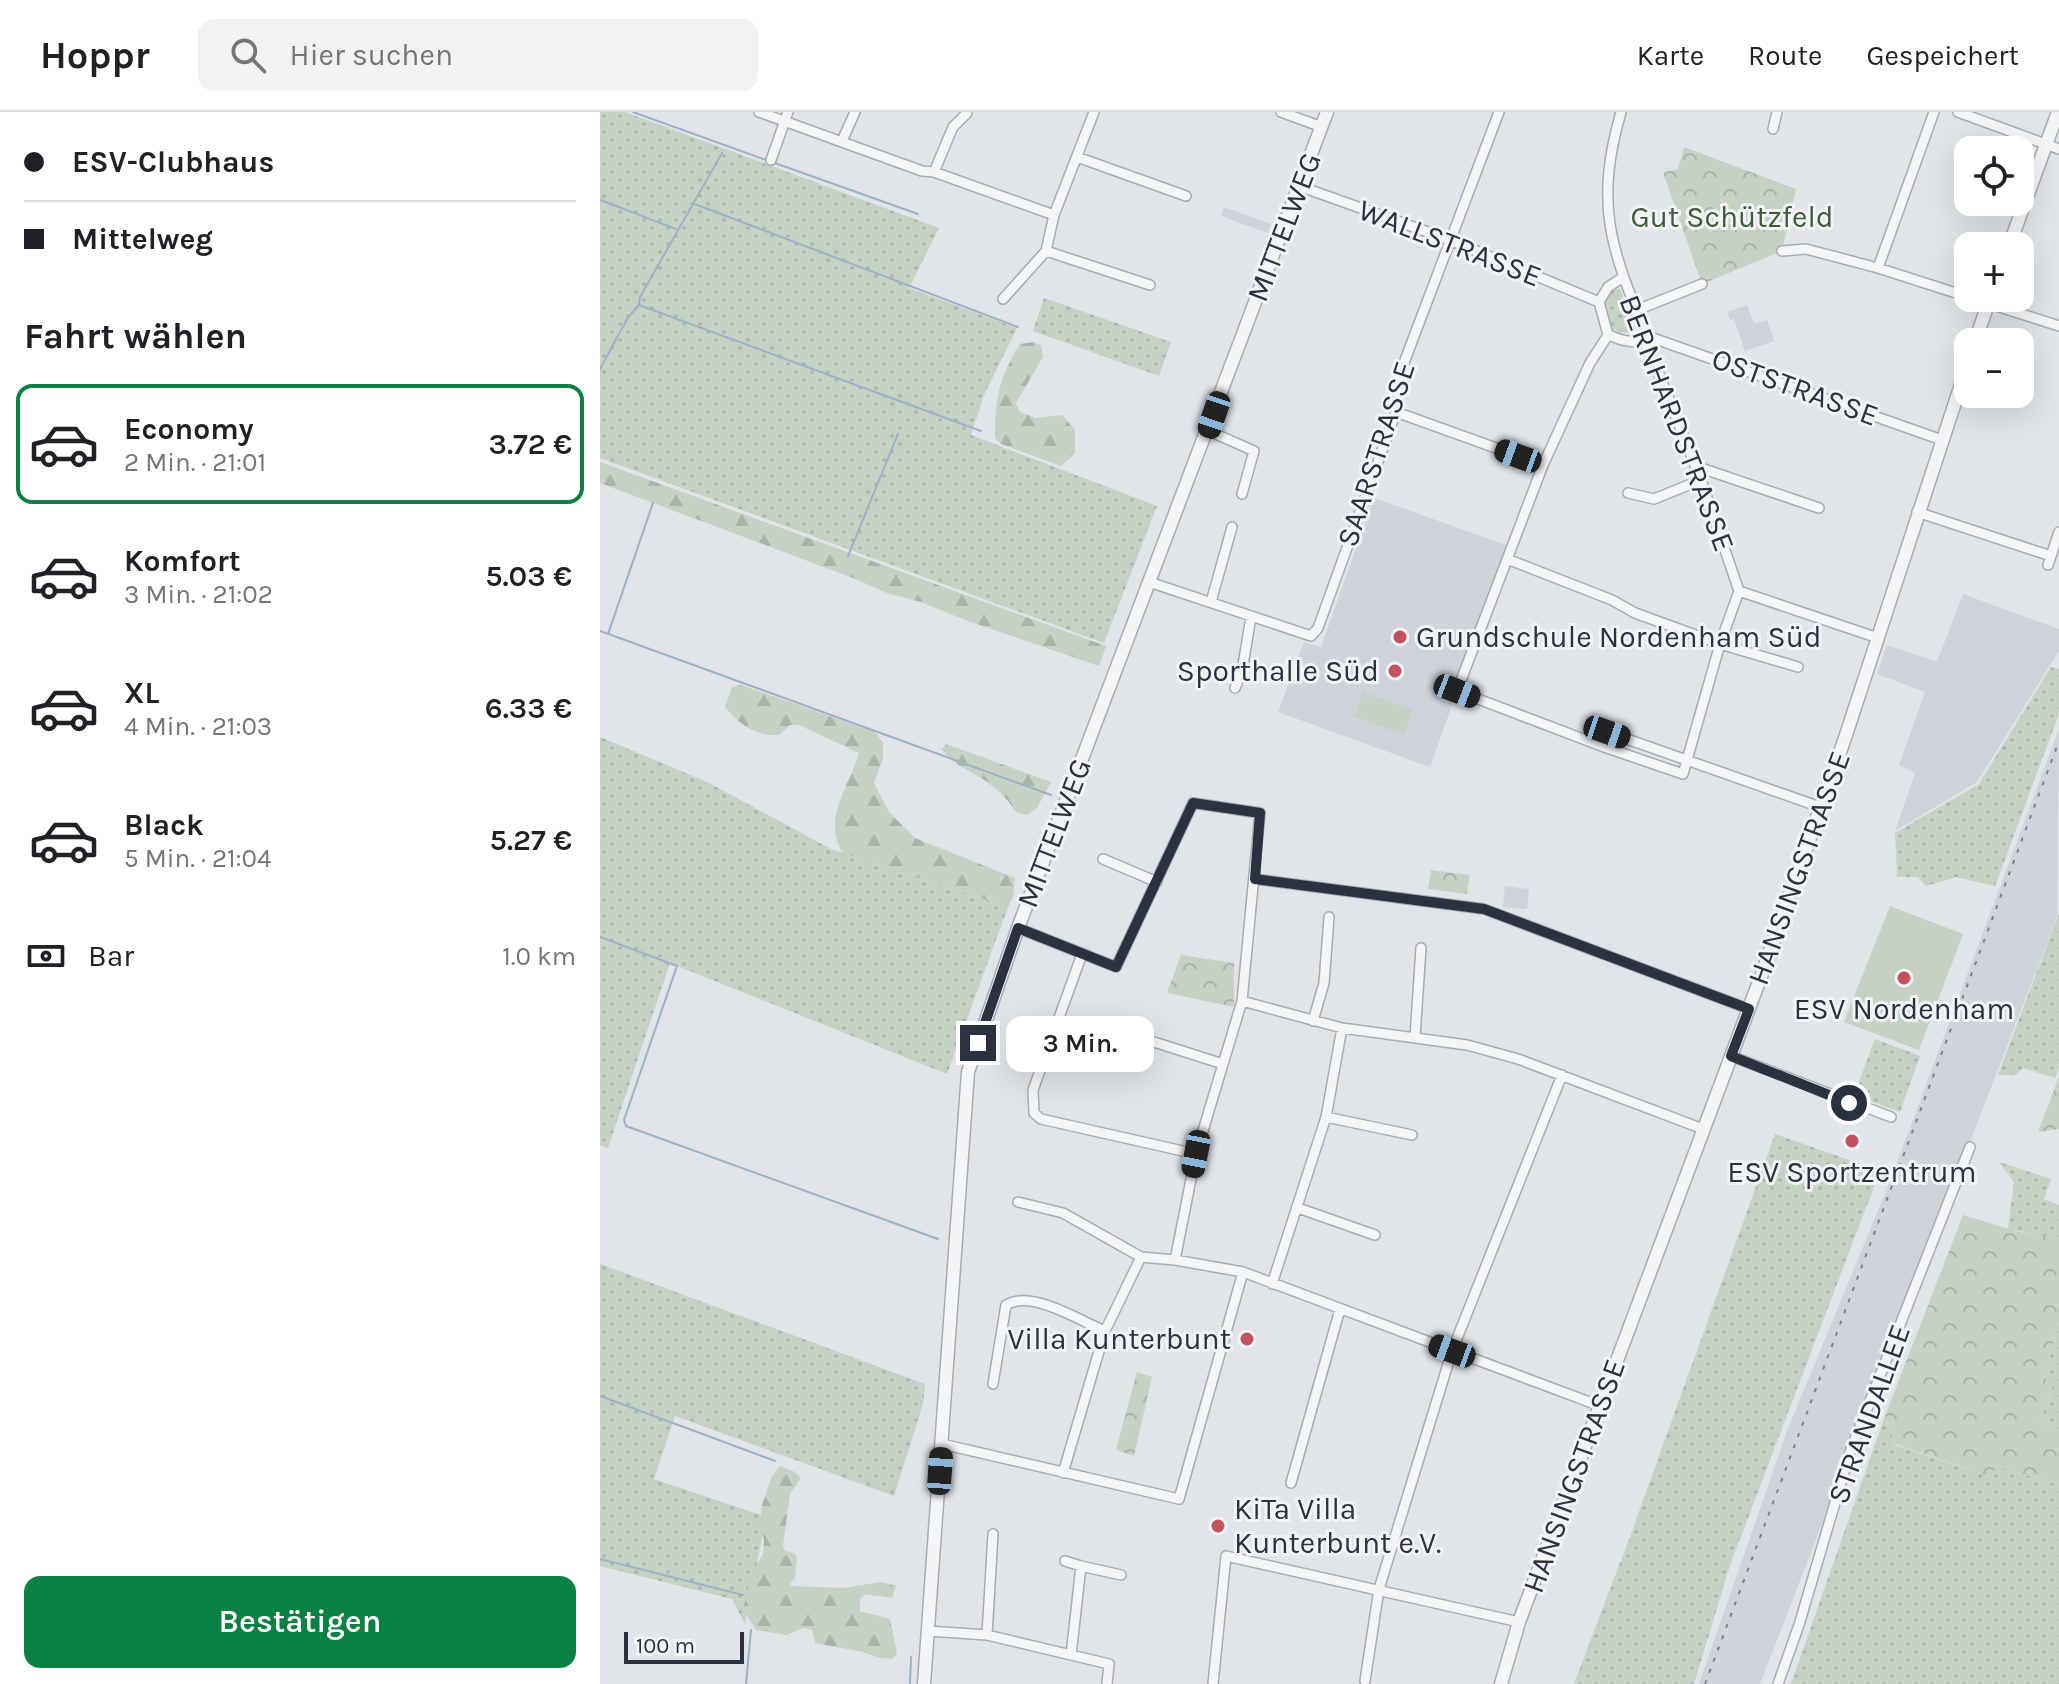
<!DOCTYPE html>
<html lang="de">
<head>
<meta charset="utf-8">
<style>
  :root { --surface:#fff; --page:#f2f2f2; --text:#202124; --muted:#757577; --line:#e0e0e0; --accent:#0b8043 }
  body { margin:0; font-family:Karla,sans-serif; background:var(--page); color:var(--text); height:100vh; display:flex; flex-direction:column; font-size:30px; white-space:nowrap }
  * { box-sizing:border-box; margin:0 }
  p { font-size:26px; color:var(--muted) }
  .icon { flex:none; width:44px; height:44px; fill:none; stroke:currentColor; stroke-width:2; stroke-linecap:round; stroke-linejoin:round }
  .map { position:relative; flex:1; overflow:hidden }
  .panel { display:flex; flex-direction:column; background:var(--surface); width:600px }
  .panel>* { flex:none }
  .banner { display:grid; align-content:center; height:176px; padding:0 24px; background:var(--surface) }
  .fabs { position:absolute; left:1354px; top:24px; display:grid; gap:16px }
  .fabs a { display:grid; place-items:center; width:80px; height:80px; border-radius:16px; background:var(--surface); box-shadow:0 8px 32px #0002; font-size:40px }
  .scale { position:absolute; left:24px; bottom:20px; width:120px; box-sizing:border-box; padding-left:8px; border:4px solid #2b323f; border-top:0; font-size:22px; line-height:28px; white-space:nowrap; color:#2b323f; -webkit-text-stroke:6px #f1f3f6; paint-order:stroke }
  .end { position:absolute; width:36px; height:36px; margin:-18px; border:10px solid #2b323f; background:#fff; box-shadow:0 0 0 4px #fff }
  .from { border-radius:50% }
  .bubble { position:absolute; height:56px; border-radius:16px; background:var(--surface); box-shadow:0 8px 32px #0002; font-size:26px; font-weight:600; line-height:56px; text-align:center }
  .car { position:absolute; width:24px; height:48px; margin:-24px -12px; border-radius:10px; box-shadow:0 0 6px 2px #0007; background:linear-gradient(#222 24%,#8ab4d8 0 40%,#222 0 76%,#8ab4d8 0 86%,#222 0) }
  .banner b { display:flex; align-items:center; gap:28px; height:76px; font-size:30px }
  .banner b+b { border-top:2px solid var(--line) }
  .banner i { width:20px; height:20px; background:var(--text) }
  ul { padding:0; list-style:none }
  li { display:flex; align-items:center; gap:24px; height:120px; margin:0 16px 12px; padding:0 8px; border:4px solid transparent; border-radius:16px }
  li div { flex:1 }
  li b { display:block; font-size:30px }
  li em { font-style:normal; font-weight:600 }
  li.on { border-color:var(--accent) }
  li>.icon { width:72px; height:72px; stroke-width:1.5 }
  h2 { padding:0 24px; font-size:36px; line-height:96px }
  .pay { display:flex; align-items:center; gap:20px; height:88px; padding:0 24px; font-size:30px }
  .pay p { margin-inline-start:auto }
  .primary-button { display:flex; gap:16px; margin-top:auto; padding:16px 24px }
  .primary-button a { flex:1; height:92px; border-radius:16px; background:var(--accent); color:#fff; font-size:32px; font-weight:600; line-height:92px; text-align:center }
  header { display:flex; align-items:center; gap:48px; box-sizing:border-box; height:112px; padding:0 40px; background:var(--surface); border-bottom:2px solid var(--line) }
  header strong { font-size:38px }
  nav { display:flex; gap:44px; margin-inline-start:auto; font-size:28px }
  .search { width:560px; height:72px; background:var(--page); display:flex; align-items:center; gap:20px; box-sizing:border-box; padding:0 28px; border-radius:16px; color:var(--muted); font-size:30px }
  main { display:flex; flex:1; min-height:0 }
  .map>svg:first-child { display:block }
  .built { fill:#d0d3da }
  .grass { fill:url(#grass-dots) }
  .forest { fill:url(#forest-firs) }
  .park { fill:url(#park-crowns) }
  .garden { fill:#c6d2c3 }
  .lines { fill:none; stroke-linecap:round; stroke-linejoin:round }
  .stream { stroke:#9fb1c6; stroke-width:2 }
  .minor-casing { stroke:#a7abb3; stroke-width:12 }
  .tertiary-casing { stroke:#a7abb3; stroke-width:15 }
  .minor { stroke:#f4f5f7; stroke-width:9 }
  .tertiary { stroke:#f4f5f7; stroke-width:12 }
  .rail { stroke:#7c8391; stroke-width:2; stroke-dasharray:4 8; stroke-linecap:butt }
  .route { stroke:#2b323f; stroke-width:10 }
  .poi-dot { fill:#c3515e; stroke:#f1f3f6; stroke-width:3 }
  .labels { text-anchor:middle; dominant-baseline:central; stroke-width:6; stroke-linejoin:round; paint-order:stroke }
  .park-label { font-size:30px; fill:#3e5a39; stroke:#f1f3f6 }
  .street-label { font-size:30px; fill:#2b323f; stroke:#f1f3f6 }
  .poi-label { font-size:30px; fill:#2b323f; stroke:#f1f3f6; text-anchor:start }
</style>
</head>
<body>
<header>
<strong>Hoppr</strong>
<div class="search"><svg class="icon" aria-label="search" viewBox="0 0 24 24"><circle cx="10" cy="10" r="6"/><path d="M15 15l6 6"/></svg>Hier suchen</div>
<nav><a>Karte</a><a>Route</a><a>Gespeichert</a></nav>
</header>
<main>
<section class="panel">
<div class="banner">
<b><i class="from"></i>ESV-Clubhaus</b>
<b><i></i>Mittelweg</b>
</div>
<h2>Fahrt wählen</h2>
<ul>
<li class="on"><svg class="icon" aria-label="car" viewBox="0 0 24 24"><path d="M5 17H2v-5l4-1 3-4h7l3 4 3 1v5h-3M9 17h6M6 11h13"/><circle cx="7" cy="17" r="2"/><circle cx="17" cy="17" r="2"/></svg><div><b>Economy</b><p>2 Min. · 21:01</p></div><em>3.72 €</em></li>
<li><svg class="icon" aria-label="car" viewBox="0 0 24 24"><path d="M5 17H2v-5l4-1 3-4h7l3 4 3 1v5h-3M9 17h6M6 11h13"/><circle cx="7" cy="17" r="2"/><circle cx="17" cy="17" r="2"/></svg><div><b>Komfort</b><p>3 Min. · 21:02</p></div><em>5.03 €</em></li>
<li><svg class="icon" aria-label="car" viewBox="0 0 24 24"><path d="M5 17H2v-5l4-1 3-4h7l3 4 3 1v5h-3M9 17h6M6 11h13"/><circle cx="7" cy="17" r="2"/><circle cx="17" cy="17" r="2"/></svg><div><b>XL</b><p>4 Min. · 21:03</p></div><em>6.33 €</em></li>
<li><svg class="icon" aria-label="car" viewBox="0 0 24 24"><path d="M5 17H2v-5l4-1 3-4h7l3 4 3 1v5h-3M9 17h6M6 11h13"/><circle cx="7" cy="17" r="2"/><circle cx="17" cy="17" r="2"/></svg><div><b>Black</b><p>5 Min. · 21:04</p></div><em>5.27 €</em></li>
</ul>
<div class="pay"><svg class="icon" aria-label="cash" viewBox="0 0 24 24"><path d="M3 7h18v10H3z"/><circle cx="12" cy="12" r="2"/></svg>Bar<p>1.0 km</p></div>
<div class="primary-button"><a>Bestätigen</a></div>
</section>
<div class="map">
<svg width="1459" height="1572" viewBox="0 0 1459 1572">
  <defs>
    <pattern id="grass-dots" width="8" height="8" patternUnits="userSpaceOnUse" patternTransform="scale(2)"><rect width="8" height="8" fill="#c6d2c3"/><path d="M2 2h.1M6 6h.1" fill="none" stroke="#aab5a9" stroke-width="1.8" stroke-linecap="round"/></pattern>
    <pattern id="forest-firs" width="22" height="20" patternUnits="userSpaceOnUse" patternTransform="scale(2)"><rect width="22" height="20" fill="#c6d2c3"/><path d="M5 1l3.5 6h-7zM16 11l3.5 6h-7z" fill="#aab5a9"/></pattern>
    <pattern id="park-crowns" width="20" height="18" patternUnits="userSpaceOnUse" patternTransform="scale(2)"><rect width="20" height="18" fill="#c6d2c3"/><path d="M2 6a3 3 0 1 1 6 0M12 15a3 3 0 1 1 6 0" fill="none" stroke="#aab5a9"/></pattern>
  </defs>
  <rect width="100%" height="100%" fill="#e1e4e9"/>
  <!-- built -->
  <path class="built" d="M624,95l47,17 -3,9 -47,-17z
    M1147,193l7,19 13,-4 7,21 -29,10 -11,-32 -4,1 -3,-8z
    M774,386l135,48 -79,221 -152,-55 26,-70 17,5z
    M1363,482l96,35v22l-82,131 -82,49 20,-58 -16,-8 26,-73 -48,-18 10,-29 50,17z
    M1459,617l-2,188 -297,767h-61l88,-253 102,-247z
    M905,774l24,3 -2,20 -24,-2z"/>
  <!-- grass -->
  <path class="grass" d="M0,0h25l314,116 -30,60 108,40 -33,67 -13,40 186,71 -53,137 -504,-185z
    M1014,177h6l15,40 -10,4 -14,-4 -7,-29z
    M444,186l127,44 -12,34 -126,-45z
    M1451,555l8,2v45l-64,172 -39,-9 -30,9 -8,-9h-21l-2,-44 84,-49z
    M0,625l107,45 124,67 177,58 -61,167 -277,-111 -62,185 -8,-3z
    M1459,801v154l-4,11 -32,-10 -8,7h-17z
    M1275,927l45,17 -20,56 -46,-17z
    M1175,1022l105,37 -150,394 -36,119h-120l57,-150z
    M1399,1050l52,17 -7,20 15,6v35l-51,-11 6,-47z
    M0,1152l325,120 -2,20 -29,92 -219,-80 -21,63 112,38 -21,107 -13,-25 -132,-33z
    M1459,1211v107l-20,-5 14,-40 -10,-4z
    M1285,1304l10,29 97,32 4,-11 63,19v199h-268z"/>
  <!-- forest -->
  <path class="forest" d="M433,230l8,3 2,12 -27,46 4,9 16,6 26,-3 13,15v23l-14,13 -60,-22 -6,-6c0,-40 4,-60 25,-94z
    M0,350l506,184 -7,20 -134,-46 -44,-18 -34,-9 -34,-15 -253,-95z
    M141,573l134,47 8,11v16l-9,24 15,29 26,26 100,40 -2,19 -5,10 -165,-54c-22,-32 7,-69 16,-100l-60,-28h-9l-11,10c-24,1 -39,-10 -54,-28l7,-20z
    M346,632l105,38 -14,26 -10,7 -11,-3c-10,-16 -22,-26 -38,-36 -13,-8 -28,-13 -36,-27z
    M180,1354l15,6 6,6 -11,16 -7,52 2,5 9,2 3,4 -2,22 -5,3 1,4 52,2 38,-6 15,4 -4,12 -27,-4 -5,5v12l30,8 7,35 -5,5 -12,-1 -17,-6 -48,-9 -3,-13 -9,-2 -16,7 -31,-5 -13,-20 9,-37 11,-19 1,-14 -4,-18 2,-17 10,-29z"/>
  <!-- park -->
  <path class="park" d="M1084,35l112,42 -14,62 -80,33 -39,-112 15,-3z
    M831,758l39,5 -3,19 -39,-5z
    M581,843l53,8v44l-67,-14z
    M1459,965v52l-21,3z
    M1363,1103l56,17 40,8v83l-16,58 10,3 -14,41 20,5v55l-63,-19 -4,11 -97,-33 -10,-28z
    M537,1260l15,5 -18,79 -18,-6z"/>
  <!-- garden -->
  <path class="garden" d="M763,580l50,18 -9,25 -50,-18z
    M1290,794l73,28 -44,116 -75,-28z"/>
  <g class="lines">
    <!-- stream -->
    <path class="stream" d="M33,0l133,48
      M172,50l146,52
      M0,88l76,29
      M92,91l326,124
      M39,193l342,126
      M0,257l27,-50 12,-14 1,-8 82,-144
      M248,444l50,-122
      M0,519l451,164
      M8,522l45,-131
      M0,825l77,29 -53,154 2,6 312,113
      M0,1284l175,65
      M0,1447l143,36
      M146,1572l5,-54
      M310,1572l1,-27"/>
    <defs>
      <path id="minor" d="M159,0l163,59 12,1 120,43
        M681,0l41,15
        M1021,0c-27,94 -10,137 26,224v8l54,136 38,111 139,47
        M1358,0l101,37
        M1173,17l4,-17
        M242,29l13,-29
        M477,45l109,39
        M171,48l17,-48
        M334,60l19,-45 14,-14
        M699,74l151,54 149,62
        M446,139l104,34
        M1182,139l24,-2 72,19 181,58
        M1278,156l56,-156
        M1022,166l-14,9 -9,15 9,33 14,5 25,4
        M403,187l43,-48 8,-36 40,-103
        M1037,198l65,-26
        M1008,223l-18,28 -47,102 -86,226 147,56 79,27 37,-130 19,-53
        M1047,224l295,104
        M796,300l147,53
        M609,319l45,20 -12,43
        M1095,354l124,42
        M1028,381l26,6 47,-19
        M1317,400l134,44
        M907,447l105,41 23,13 85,31 78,23
        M1448,453l11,-33
        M549,470l162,54 7,-8 78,-216 6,-44 97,-256
        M611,490l21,-75
        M635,576l7,-17 9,-54
        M1004,635l3,-15 213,75
        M503,747l54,23
        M655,767l229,30 265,100
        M418,816l98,39 77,-164 67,10 -18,188 -46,153 -21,106
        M482,842l-49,136 1,23 7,6 155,35
        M642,889l100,27 125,17 51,14 185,70
        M713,909l11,-38 5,-66
        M815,925l6,-89
        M554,930l69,22
        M1131,944l160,61
        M726,1005l86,18
        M418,1090l45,11 78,44 34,3 68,12 357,134
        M698,1096l77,27
        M672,1172l54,-167 16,-89
        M393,1272l13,-79c25,-16 74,16 99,26
        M342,1332l237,55 64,-227
        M463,1361l42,-142 36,-74
        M691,1371l49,-174
        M465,1449l16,5
        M328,1519l59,4 122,29 -2,20
        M387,1523l6,-101
        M471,1543l10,-89 40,9
        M765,1569l14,-92 73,-238 110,-276
        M613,1572l13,-128 293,66
        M1178,1572l21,-59 51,-173 120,-305"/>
      <path id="tertiary" d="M1409,134l49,-134
        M1375,230l15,-44
        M324,1572l44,-612 50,-144 309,-816
        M901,1572l18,-62 244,-651 82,-233 123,-375"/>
    </defs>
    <!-- minor casing -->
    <use href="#minor" class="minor-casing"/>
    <!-- tertiary casing -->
    <use href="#tertiary" class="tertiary-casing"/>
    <!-- minor -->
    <use href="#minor" class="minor"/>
    <!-- tertiary -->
    <use href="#tertiary" class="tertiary"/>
    <!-- rail -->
    <path class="rail" d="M1105,1572l354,-943"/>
  </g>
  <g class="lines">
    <!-- route -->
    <path class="route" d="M378,931l40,-115 98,39 77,-164 67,10 -5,66 229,30 265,100 -18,47 118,47"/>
  </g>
  <!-- markers -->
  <g class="poi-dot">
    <circle cx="800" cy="525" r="8"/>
    <circle cx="795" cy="559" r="8"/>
    <circle cx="1304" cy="866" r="8"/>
    <circle cx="1252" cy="1029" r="8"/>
    <circle cx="647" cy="1227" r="8"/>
    <circle cx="618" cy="1414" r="8"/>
  </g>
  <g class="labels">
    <!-- park labels -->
    <g class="park-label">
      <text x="1132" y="105">Gut Schützfeld</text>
    </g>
    <!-- street labels -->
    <g class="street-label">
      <text transform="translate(684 115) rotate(-69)">MITTELWEG</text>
      <text transform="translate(850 131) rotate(21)">WALLSTRASSE</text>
      <text transform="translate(1195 275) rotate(20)">OSTSTRASSE</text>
      <text transform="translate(1077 311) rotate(69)">BERNHARDSTRASSE</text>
      <text transform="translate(776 342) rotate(-72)">SAARSTRASSE</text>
      <text transform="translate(454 721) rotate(-69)">MITTELWEG</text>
      <text transform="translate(1199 756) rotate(-70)">HANSINGSTRASSE</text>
      <text transform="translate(1269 1302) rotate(-70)">STRANDALLEE</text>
      <text transform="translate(974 1364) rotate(-70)">HANSINGSTRASSE</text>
    </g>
    <!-- poi labels -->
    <g class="poi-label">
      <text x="816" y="525">Grundschule Nordenham Süd</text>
      <text x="779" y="559" text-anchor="end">Sporthalle Süd</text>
      <text x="1304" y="897" text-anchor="middle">ESV Nordenham</text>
      <text x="1252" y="1060" text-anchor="middle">ESV Sportzentrum</text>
      <text x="631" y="1227" text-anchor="end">Villa Kunterbunt</text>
      <text x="634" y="1397">KiTa Villa<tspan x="634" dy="34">Kunterbunt e.V.</tspan></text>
    </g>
  </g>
</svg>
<div class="fabs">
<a><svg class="icon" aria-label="locate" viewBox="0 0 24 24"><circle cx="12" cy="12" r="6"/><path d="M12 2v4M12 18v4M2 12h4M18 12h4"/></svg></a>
<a>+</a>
<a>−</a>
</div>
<div class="scale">100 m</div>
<i class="end from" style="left:1249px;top:991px"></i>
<i class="end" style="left:378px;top:931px"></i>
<div class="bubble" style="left:406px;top:904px;width:148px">3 Min.</div>
<i class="car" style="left:614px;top:303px;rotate:199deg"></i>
<i class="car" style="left:918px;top:344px;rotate:290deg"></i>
<i class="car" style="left:857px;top:579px;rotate:111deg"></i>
<i class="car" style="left:1007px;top:620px;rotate:109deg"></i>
<i class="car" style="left:596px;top:1042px;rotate:191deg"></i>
<i class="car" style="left:852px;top:1239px;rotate:290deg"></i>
<i class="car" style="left:340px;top:1359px;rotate:4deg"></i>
</div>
</main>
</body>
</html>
